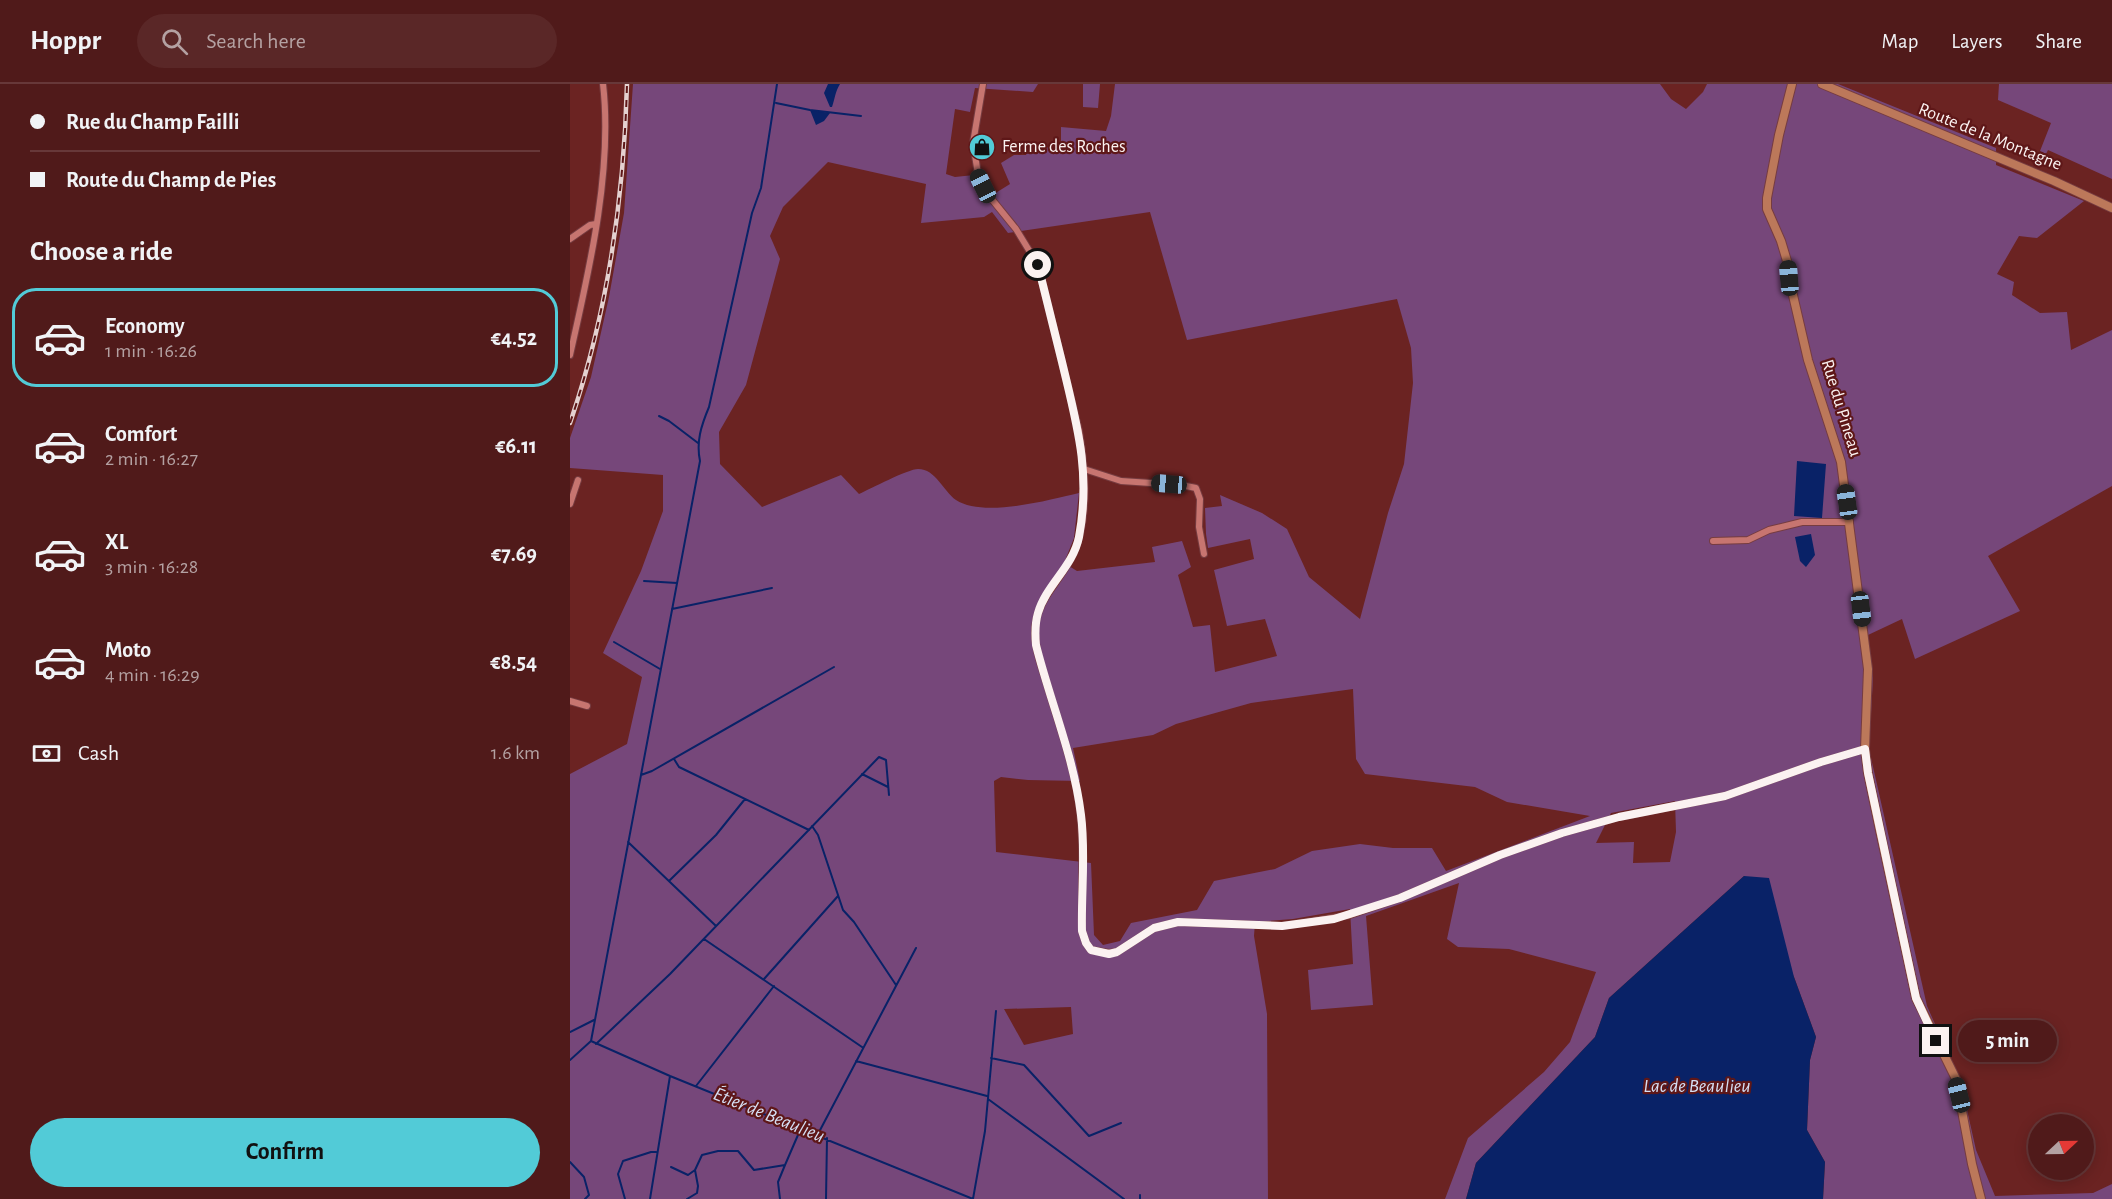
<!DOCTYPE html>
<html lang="en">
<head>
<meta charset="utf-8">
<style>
  :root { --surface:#501a1a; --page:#5a2727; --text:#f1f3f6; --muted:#b4a1a2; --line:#673839; --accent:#52cbd7 }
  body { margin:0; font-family:"Alegreya Sans",sans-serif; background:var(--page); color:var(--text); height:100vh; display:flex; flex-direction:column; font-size:22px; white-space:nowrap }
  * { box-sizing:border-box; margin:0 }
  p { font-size:20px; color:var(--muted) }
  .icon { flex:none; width:33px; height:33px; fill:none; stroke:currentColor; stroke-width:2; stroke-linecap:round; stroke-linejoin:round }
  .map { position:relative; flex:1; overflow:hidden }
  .sheet { display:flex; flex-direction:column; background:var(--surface); width:570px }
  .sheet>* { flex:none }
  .hud { display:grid; align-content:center; height:132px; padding:0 30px; background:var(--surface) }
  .needle { width:39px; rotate:68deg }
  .fabs { position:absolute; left:1458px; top:1030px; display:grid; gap:12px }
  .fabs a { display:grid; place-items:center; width:66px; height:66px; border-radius:50%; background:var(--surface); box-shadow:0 3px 15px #0003,0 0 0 2px var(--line); font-size:30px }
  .end { position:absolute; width:27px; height:27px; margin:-14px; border:8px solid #fbf2f1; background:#111; box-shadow:0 0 0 3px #111 }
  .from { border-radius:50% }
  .bubble { position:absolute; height:42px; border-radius:21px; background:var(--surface); box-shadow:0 3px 15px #0003,0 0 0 2px var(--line); font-size:20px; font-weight:600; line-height:42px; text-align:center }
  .car { position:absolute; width:18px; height:36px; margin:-18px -9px; border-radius:8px; box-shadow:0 0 4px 2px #0007; background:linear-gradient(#222 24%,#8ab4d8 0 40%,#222 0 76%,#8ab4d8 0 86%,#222 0) }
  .hud b { display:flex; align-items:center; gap:21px; height:57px; font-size:22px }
  .hud b+b { border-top:2px solid var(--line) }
  .hud i { width:15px; height:15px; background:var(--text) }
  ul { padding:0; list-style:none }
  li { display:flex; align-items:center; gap:18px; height:99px; margin:0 12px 9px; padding:0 18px; border:3px solid transparent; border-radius:24px }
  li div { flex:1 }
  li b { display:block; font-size:22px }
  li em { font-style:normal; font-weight:600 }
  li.active { border-color:var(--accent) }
  li>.icon { width:54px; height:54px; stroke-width:1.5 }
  h2 { padding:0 30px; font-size:27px; line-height:72px }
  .pay { display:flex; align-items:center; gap:15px; height:66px; padding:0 30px; font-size:22px }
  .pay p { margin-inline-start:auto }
  .primary-button { display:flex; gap:12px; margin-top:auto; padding:12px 30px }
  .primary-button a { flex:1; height:69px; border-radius:36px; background:var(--accent); color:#111; font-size:24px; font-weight:600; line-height:69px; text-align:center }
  header { display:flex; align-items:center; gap:36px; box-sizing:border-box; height:84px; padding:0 30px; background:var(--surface); border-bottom:2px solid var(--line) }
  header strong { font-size:28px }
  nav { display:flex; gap:33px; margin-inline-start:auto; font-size:21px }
  .search { width:420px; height:54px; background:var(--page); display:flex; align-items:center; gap:15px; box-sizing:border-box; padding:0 21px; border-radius:33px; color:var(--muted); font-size:22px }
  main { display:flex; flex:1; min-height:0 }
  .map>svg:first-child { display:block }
  .green { fill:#76477a; fill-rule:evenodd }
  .water { fill:#092267 }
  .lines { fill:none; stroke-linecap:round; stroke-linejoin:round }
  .stream { stroke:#092267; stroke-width:2 }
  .street-casing { stroke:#763c40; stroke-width:8 }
  .secondary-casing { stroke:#763c40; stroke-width:10 }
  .street { stroke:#c77570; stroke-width:6 }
  .secondary { stroke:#bc785a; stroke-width:8 }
  .rail-casing { stroke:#e4d1d0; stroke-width:4.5 }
  .rail { stroke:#5e1718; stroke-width:2; stroke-dasharray:7; stroke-linecap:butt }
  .route { stroke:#fbf2f1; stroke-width:8 }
  .labels { text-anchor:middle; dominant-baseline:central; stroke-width:4.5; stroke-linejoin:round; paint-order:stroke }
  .street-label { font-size:18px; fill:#fbf2f1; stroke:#5e1718 }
  .poi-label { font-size:18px; fill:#fbf2f1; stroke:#5e1718; text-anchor:start }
  .water-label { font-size:20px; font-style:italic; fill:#d5dff4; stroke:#5e1718 }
</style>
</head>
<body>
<header>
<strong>Hoppr</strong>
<div class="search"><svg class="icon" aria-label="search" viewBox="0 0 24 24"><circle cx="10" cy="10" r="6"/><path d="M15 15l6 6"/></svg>Search here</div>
<nav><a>Map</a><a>Layers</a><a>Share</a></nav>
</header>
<main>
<section class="sheet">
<div class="hud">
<b><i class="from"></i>Rue du Champ Failli</b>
<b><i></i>Route du Champ de Pies</b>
</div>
<h2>Choose a ride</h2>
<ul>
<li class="active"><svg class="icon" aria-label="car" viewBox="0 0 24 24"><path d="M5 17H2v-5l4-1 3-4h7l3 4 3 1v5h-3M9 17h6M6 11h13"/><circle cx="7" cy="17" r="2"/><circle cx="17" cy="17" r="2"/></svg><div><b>Economy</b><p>1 min · 16:26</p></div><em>€4.52</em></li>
<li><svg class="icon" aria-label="car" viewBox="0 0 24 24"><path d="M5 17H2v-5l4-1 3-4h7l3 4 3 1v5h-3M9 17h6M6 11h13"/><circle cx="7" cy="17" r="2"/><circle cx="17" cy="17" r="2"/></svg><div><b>Comfort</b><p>2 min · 16:27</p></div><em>€6.11</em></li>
<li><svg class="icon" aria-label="car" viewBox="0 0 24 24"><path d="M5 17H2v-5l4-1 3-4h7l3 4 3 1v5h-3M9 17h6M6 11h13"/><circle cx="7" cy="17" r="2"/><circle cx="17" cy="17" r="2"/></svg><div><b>XL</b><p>3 min · 16:28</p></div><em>€7.69</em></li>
<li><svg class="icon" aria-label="car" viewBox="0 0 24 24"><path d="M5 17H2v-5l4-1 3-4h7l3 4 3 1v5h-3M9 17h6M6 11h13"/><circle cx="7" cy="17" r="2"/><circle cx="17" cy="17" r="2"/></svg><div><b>Moto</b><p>4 min · 16:29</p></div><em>€8.54</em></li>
</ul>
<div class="pay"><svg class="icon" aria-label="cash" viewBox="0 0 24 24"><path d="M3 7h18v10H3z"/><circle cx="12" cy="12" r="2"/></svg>Cash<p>1.6 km</p></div>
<div class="primary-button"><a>Confirm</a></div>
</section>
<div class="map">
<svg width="1542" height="1115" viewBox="0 0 1542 1115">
  <rect width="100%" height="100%" fill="#6b2322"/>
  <!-- green -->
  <path class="green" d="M63,0h405l-5,8 -58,-4 -5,24 -15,-3 -9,65 9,3 19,-2 12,24 24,-15 -9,-21 13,-8h12l1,-8h34v-20l45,4 5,-15 4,-32h545l11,15 15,10 17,-17 4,-8h131l158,64v17l88,36 -47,37 -18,-2 -22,38 17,8 -2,13 28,18 27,-1 4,38 41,-20v156l-124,70 32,55 -105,48 -13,-40 -34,16 5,43 -4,71 58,257 34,77 15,67 19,46 98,-3 19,-9v15h-289l2,-37 -18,-32 3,-70 6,-23 -22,-60 -50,-101 -135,122 -14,39 -119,126 -10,36h-21l23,-61 76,-66 26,-30 26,-70 -87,-23 -51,-2 -11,-8 12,-56 -93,33 7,89 -62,5 -3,-40 45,-6 -3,-55 -57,10 -38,3 -1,14 13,78 1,185h-698v-425l57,-30 15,-67 -39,-24 38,-82 22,-60v-36l-93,-7v-30l21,-61 18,-80 15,-84zM258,78l98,22 -5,39 63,-6 8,-5 16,21 142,-21 37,128 210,-41 14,49 2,35 -9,81 -16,49 -28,106 -51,-42 -22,-48 -25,-16 -42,-18 2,11 -17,2 1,26 2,14 42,-9 4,20 -40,11 13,56 38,-7 12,37 -62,16 -5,-47 -17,2 -15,-52 13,-8 -9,-26 -30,6 3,15 -78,9 -13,-8 10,-25 5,-45c-30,7 -96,25 -123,7 -13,-9 -20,-31 -38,-31 -10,0 -48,20 -59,25l-18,-19 -79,32 -42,-43 -1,-32 27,-47 34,-126 -10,-23 13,-29zM783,605l3,70 9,15 110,13 32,15 83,14 -144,55 -14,-23h-39l-33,-4 -48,7 -37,18 -61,12 -17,29 -66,13 -11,18 -17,4 -9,-10 -3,-72 -95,-11 -2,-71 7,-4 27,3 52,1 -7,-33 80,-13 23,-11 75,-21zM1105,717l1,31 -6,30 -37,1 1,-21 -38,1 15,-30zM501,923l2,27 -49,11 -20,-36z
    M513,0h17l-2,24 -15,-1z
    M1429,0h113v95l-64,-29 -2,4 -6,-3 11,-28 -53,-23z"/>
  <!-- water -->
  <path class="water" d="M258,0h12c-5,8 -5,14 -8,23h-2l-6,-14z
    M240,26l20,3 -6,8 -8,4z
    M1227,377l29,3 -4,54 -28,-2z
    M1241,450l4,21 -9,12 -6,-6 -5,-24z
    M1174,792l25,2 25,99 22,60 -6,23 -3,70 18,32 -2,37h-357l10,-36 119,-126 14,-39z"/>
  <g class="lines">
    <!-- stream -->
    <path class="stream" d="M206,19l34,7 51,6
      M89,332l10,5 29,22
      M74,497l33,2
      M102,525l100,-21
      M44,558l46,27
      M104,675l5,8 130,63
      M292,690l26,13
      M71,691l11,-4 182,-104
      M242,742l6,9 25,75 11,12 42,63
      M58,758l88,84
      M100,796l46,-45 29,-36
      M134,855l158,108
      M194,895l74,-83
      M0,948l24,-12
      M21,957l109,-580c-4,-19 1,-35 9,-54l43,-194 9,-25 16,-104
      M26,960l74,-70 209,-217 7,3 3,35
      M421,974l33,7 65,71 32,-13
      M0,976l21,-19 79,35 303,123
      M286,977l131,35
      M126,1002l78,-100
      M418,1015l136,100
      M248,1050l98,-186
      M0,1078l14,15 5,18 -4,4
      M101,1083l17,8 7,-5
      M570,1111v4
      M55,1115l-7,-25 5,-13 28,-9h5
      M80,1115l20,-123
      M117,1115l10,-6 1,-7 -3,-16 7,-15 16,-4h20l16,19 31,-5 16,-37
      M210,1115l-2,-17 7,-17
      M256,1115l1,-61
      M403,1115l12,-68 11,-120"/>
    <defs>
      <path id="street" d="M413,0l-10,59 5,31 12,23 26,32 22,36 41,166c6,36 10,86 -5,121 -12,29 -39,47 -39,80 0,17 6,33 11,49 10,35 23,69 30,105 10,48 5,96 6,145l4,12 5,7 18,3 8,-1 37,-24 24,-6 104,4 68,-11 50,-17 100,-43 62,-22 57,-16 106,-21 96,-34 44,-13
        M0,155l20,-14 6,-1
        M0,271c19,-84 43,-185 33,-271
        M514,385l37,12 60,4 15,3 4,11 -1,28 5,27
        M0,420l8,-24
        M1143,457l35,-1 21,-10 33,-8h48
        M0,617l17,5"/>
      <path id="secondary" d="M1222,0l-13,51 -12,63v11l14,32 6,20 2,17 19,82 33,102 27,207 -3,80 3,24 11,53 37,172 40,81 16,85 9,35
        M1252,0l232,97 58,27"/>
    </defs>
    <!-- street casing -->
    <use href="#street" class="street-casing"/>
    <!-- secondary casing -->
    <use href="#secondary" class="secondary-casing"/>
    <!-- street -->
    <use href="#street" class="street"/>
    <!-- secondary -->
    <use href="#secondary" class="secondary"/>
    <defs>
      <path id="rail" d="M0,339c37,-108 54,-225 57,-339"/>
    </defs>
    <!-- rail casing -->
    <use href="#rail" class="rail-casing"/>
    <!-- rail -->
    <use href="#rail" class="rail"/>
  </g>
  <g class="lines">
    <!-- route -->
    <path class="route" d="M468,181c8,32 16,65 24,97 15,63 29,110 17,175 -6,30 -33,48 -41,76 -3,10 -3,21 -2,32 14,56 38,112 45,170 5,38 0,77 1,116l4,12 5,7 18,4 8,-2 37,-24 24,-6 104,4 52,-7 66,-21 100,-43 62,-22 57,-16 106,-21 96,-34 44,-13 3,24 48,225 20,43"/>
  </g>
  <!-- icons -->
  <defs>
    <symbol id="shop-disc" viewBox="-11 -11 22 22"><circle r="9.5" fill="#52cbd7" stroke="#5e1718"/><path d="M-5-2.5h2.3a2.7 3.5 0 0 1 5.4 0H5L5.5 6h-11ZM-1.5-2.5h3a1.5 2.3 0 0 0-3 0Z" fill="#111"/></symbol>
  </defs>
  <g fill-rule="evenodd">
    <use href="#shop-disc" x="397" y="48" width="30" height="30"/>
  </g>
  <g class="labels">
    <!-- street labels -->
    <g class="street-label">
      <text transform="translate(1420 53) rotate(22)">Route de la Montagne</text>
      <text transform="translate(1271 324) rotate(73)">Rue du Pineau</text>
    </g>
    <!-- poi labels -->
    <g class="poi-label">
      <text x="432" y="63">Ferme des Roches</text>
    </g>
    <!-- water labels -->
    <g class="water-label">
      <text x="1127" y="1002">Lac de Beaulieu</text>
      <text transform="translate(199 1031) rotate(22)">Étier de Beaulieu</text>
    </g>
  </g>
</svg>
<div class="fabs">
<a><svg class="needle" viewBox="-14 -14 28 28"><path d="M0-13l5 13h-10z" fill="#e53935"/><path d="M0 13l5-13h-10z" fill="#b4a1a2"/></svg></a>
</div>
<i class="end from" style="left:468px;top:181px"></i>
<i class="end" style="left:1366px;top:957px"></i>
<div class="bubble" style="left:1388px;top:936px;width:99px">5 min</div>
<i class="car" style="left:413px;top:102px;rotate:334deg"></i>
<i class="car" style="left:1219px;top:194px;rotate:355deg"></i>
<i class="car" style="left:599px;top:400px;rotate:275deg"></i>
<i class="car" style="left:1277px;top:418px;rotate:352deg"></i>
<i class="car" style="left:1291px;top:525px;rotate:173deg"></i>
<i class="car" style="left:1389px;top:1011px;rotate:346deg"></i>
</div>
</main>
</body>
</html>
